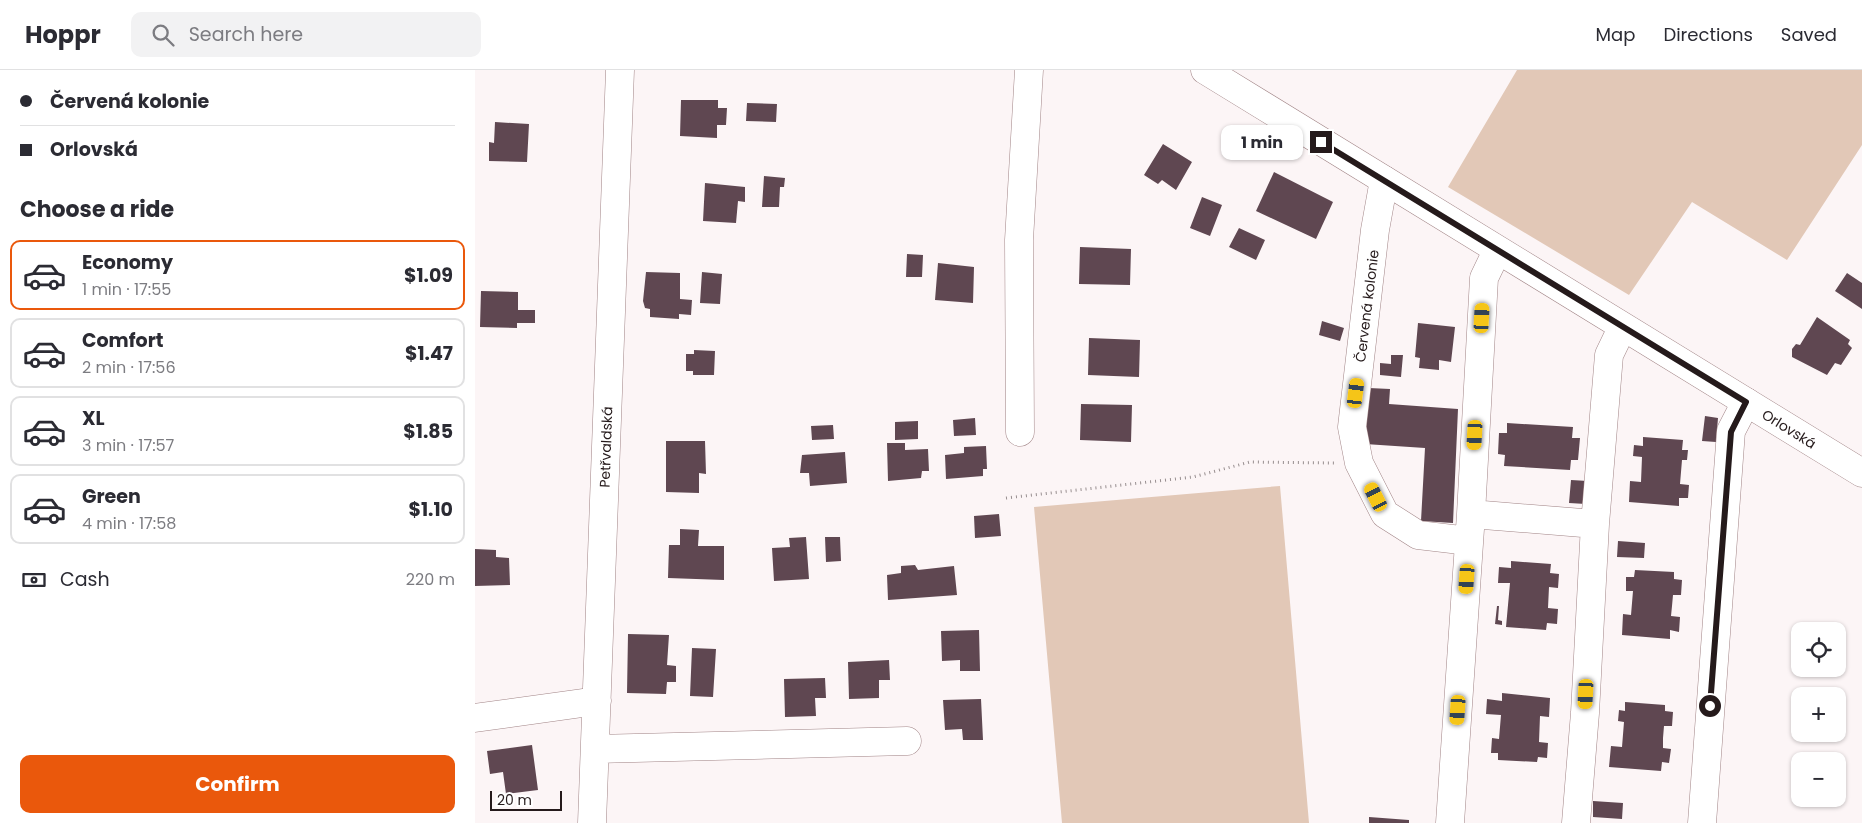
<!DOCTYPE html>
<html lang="en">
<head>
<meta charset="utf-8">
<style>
  :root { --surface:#fff; --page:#f2f2f3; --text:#2b2b33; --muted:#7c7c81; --line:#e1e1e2; --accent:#ea580c }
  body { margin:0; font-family:Poppins,sans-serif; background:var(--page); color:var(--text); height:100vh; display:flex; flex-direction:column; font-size:19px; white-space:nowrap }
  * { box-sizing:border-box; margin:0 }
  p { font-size:16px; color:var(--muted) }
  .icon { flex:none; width:28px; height:28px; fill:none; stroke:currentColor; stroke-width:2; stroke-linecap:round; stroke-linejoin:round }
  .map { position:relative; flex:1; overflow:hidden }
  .details { display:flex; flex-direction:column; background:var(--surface); width:475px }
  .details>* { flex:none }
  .banner { display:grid; align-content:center; height:110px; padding:0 20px; background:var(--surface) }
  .tools { position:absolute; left:1316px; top:552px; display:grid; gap:10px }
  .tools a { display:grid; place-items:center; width:55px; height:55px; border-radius:10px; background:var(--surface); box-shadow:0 1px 4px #0004; font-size:25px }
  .scale { position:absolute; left:15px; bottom:12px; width:72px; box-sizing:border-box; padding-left:5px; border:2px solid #251a1b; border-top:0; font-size:14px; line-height:18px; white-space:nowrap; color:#251a1b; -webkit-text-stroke:4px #fff; paint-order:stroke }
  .end { position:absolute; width:22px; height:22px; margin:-11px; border:6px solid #251a1b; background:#fff; box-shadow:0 0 0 2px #fff }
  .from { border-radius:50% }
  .bubble { position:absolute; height:35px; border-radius:10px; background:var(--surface); box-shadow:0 1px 4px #0004; font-size:16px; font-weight:700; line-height:35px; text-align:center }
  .car { position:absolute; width:15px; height:30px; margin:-15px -8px; border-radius:6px; box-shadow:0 0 4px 1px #0007; background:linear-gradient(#f5c518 24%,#345 0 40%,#f5c518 0 76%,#345 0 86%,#f5c518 0) }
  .banner b { display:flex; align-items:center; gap:18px; height:48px; font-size:19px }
  .banner b+b { border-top:1px solid var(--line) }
  .banner i { width:12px; height:12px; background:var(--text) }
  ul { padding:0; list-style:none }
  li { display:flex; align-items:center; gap:15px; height:70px; margin:0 10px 8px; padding:0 10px; border:2px solid var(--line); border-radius:10px }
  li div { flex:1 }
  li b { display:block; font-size:19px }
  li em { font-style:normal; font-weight:700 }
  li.active { border-color:var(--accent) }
  li>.icon { width:45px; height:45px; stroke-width:1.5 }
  h2 { padding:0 20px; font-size:22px; line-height:60px }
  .pay { display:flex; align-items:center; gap:12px; height:55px; padding:0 20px; font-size:19px }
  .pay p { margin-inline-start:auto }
  .cta { display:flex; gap:10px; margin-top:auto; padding:10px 20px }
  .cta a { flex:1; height:58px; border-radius:10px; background:var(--accent); color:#fff; font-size:20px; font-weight:700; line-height:58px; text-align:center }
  header { display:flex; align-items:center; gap:30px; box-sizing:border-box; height:70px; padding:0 25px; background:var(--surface); border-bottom:1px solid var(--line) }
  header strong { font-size:24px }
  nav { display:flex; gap:28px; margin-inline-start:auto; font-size:18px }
  .search { width:350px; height:45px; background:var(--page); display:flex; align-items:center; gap:12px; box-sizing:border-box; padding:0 18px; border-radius:10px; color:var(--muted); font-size:19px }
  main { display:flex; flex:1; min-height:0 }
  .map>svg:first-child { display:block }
  .green { fill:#e2c8b7 }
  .building { fill:#5f4751 }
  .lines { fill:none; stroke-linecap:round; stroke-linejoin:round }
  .minor-casing { stroke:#a18486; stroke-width:29 }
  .major-casing { stroke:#a18486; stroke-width:29 }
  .path { stroke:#978e8f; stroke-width:3; stroke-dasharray:1 4; stroke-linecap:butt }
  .minor { stroke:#fff; stroke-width:28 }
  .major { stroke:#fff; stroke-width:28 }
  .route { stroke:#251a1b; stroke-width:6 }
  .labels { text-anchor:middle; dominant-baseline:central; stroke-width:5; stroke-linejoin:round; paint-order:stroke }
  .street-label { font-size:14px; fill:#251a1b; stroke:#fff }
</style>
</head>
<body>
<header>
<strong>Hoppr</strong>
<div class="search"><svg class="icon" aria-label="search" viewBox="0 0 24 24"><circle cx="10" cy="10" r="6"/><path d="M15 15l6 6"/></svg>Search here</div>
<nav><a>Map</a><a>Directions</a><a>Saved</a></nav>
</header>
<main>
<section class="details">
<div class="banner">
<b><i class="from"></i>Červená kolonie</b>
<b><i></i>Orlovská</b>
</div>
<h2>Choose a ride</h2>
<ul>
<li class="active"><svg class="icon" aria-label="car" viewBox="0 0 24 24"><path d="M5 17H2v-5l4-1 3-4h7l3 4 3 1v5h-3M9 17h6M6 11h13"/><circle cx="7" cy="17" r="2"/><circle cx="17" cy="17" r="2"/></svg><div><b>Economy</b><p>1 min · 17:55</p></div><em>$1.09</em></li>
<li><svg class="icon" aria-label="car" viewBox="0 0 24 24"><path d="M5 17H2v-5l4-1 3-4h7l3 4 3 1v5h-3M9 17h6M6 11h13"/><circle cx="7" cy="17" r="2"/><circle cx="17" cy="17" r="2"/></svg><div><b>Comfort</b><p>2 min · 17:56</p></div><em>$1.47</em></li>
<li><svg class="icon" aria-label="car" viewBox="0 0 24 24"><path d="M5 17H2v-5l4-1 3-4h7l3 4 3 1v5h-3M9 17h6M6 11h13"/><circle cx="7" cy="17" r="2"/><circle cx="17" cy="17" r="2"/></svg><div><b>XL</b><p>3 min · 17:57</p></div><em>$1.85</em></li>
<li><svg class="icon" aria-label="car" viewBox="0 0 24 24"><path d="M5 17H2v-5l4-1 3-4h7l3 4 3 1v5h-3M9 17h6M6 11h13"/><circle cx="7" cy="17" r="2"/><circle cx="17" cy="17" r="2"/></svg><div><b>Green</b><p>4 min · 17:58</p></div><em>$1.10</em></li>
</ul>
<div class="pay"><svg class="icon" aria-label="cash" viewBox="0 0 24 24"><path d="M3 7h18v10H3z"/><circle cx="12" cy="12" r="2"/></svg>Cash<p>220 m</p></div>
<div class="cta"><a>Confirm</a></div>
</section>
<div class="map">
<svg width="1387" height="753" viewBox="0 0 1387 753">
  <rect width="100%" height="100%" fill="#fcf5f6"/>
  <!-- green -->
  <path class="green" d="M1042,0h345v75l-75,115 -95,-58 -63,93 -181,-108z
    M805,416l29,337h-247l-28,-316z"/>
  <!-- building -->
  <path class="building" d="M206,30h37v8h9l-1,17h-9v13l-37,-2z
    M272,33l30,1 -1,18 -30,-1z
    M20,52l34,2 -2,38 -38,-1v-19l5,1z
    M688,74l29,18 -16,28 -14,-10 -4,4 -14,-9z
    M799,102l59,30 -17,37 -60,-28z
    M289,106l21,2 -1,9h-4l-1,20h-17z
    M230,113l40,4v15l-7,-1 -2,22 -33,-2z
    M727,127l20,8 -12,31 -20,-8z
    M764,158l26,12 -9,20 -27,-13z
    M605,177l51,2 -1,36 -51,-1z
    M432,184l16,1 -1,22h-16z
    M463,193l36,4 -1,36 -38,-3z
    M171,202l34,1v26l12,1 -1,15 -12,-1v5l-29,-2v-8l-5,-1 -2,-7z
    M227,202l20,2 -2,30 -20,-1z
    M1372,203l15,10v26l-27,-18z
    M6,221l37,1v18h17v13h-18v5l-37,-1z
    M1342,247l33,23 -2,4 4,4 -11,17 -6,-2 -8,12 -35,-18v-8l4,-5 4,1z
    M847,251l22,7 -4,13 -21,-6z
    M943,253l37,4 -4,35 -12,-2v10l-20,-2 1,-10 -5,-1z
    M614,268l51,2 -1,37 -51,-2z
    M219,280l21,1 -1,24h-21v-4h-7v-17h8z
    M916,285h12l-2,22 -21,-2v-12l11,1z
    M894,318l21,1 -1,15 69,5 -5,114 -32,-2 4,-73 -60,-4z
    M606,334l51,1 -1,37 -51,-2z
    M1230,346l13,2 -2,24 -14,-1z
    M500,348l1,17 -22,1 -1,-16z
    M443,351v18l-23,1v-18z
    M1032,353l66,4 -1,11h8l-2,22h-7l-1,10 -66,-4 1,-11 -7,-1 1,-21h8z
    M358,355l1,14 -22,1 -1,-14z
    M1168,367l40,3 -1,10h6l-1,10h-5l-2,24 9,1 -1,13h-9v8l-50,-4 1,-21 11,1 1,-25 -9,-1 1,-11 9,1z
    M191,371h39l1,33 -7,-1v20l-33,-1z
    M412,373h18v7l23,-1 1,22h-7l-1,7 -33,3z
    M511,376l1,23h-4v7l-37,3 -1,-24 19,-2v-6z
    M370,382l2,31 -37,3 -1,-13h-9l2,-18z
    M1096,410l17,1 -2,23 -17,-1z
    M524,444l2,22 -26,2 -1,-22z
    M205,459l19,1 -1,16h26v34l-56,-2 1,-33h11z
    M331,467l3,42 -35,2 -2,-33 18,-1 -1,-9z
    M350,467h15l1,24 -15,1z
    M1143,471l27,2 -1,15 -27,-1z
    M0,479l21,1v7l13,1 1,27 -35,1z
    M1036,491l40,3 -1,9 9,1 -1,14 -9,-1 -1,21 10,1 -1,15 -10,-1 -1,7 -40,-3 4,-44h-12l1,-16 12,1z
    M440,495l3,5 36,-4 3,29 -69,5 -1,-25 14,-2v-7z
    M1160,500l39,2v7l8,1 -1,15h-8l-1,11 -1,10 9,1 -1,15 -9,-2v9l-48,-4 1,-21 8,1 2,-24h-7v-14h8z
    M1022,536h2l-1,14 4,1v4l-7,-1z
    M504,560l1,41h-20v-11l-18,1 -1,-30z
    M153,564l41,1 -2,30 9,1v16h-9l-1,12 -39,-1z
    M217,578l24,1 -3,48 -23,-1z
    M414,590l1,20h-11v18l-30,1 -1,-37z
    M350,608l1,20h-11l1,18 -31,1 -1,-38z
    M1027,623l48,5 -1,19 -9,-1 -1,26 9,1 -1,15 -9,-1 -1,5 -39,-2v-7h-7l1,-15 7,1 2,-24 -15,-1 1,-15 15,2z
    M506,629l2,41h-20l-1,-11 -17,1 -2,-30z
    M1150,632l40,3v6l8,1 -1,14h-8l-1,12v10l8,1 -2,14 -7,-1 -1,9 -52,-4 2,-21 11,1 2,-25 -6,-1 1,-11 6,1z
    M57,675l6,45 -32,4 -3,-22 -13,2 -3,-23z
    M1118,731l30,2 -1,16 -29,-2z
    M894,747l40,3v3h-40z"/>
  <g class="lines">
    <defs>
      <path id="minor" d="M909,110l-9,50 -23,197 7,36 26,51 33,21 51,6
        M545,362l-1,-192 10,-170
        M996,444l124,10
        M0,648l122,-17
        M120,679l312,-8
        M117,753l28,-753
        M975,753l21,-309 13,-236 13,-27
        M1101,753l9,-110 10,-189 14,-169 13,-27
        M1227,753l29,-392 15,-29"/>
      <path id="major" d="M730,0l657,403"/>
    </defs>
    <!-- minor casing -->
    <use href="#minor" class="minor-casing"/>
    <!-- major casing -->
    <use href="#major" class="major-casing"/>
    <!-- path -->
    <path class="path" d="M531,428l187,-21 57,-15 84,1"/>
    <!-- minor -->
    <use href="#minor" class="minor"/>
    <!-- major -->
    <use href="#major" class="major"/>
  </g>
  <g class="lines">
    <!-- route -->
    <path class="route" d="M846,72l425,260 -15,30 -21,274"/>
  </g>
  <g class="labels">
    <!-- street labels -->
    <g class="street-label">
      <text transform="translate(892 236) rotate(-83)">Červená kolonie</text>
      <text transform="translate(1314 359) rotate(32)">Orlovská</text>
      <text transform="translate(131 377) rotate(-88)">Petřvaldská</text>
    </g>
  </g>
</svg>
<div class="tools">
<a><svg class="icon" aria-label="locate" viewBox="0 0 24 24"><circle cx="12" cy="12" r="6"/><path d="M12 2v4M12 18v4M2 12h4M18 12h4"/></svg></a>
<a>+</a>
<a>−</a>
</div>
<div class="scale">20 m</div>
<i class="end from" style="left:1235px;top:636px"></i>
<i class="end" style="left:846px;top:72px"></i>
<div class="bubble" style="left:746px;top:55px;width:82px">1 min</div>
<i class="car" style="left:1007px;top:248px;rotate:3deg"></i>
<i class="car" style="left:881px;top:323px;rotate:7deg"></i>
<i class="car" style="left:1000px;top:365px;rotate:183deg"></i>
<i class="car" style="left:901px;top:427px;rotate:333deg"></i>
<i class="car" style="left:992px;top:509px;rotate:184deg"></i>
<i class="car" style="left:1111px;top:624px;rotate:183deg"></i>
<i class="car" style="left:983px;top:640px;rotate:184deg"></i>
</div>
</main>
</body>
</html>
